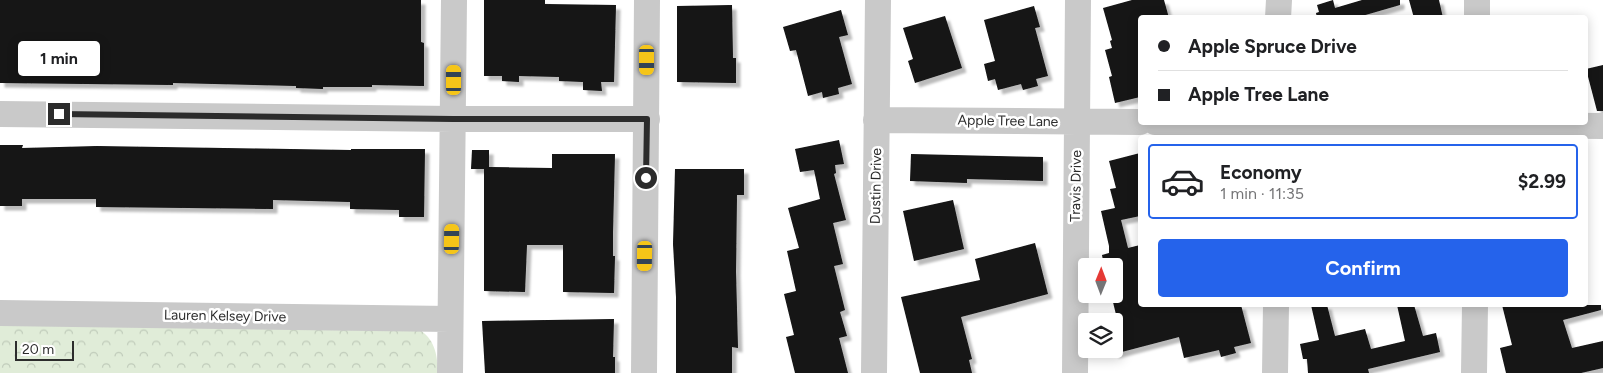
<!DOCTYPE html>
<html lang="en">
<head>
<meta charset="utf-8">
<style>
  :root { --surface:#fff; --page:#f6f6f6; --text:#202124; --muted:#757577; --line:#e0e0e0; --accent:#2563eb }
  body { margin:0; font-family:Figtree,sans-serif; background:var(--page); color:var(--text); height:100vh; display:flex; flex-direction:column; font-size:19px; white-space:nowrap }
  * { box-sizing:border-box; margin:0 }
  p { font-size:16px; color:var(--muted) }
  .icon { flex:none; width:28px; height:28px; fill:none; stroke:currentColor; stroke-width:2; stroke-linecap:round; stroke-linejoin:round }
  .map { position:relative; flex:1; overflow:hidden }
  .details { position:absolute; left:1138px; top:135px; width:450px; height:172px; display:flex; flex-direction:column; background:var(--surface); border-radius:5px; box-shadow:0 2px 12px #0003 }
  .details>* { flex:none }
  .guide { position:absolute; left:1138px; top:15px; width:450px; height:110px; border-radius:5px; box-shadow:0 2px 12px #0003; display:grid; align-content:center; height:110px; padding:0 20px; background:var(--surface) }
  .needle { width:32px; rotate:1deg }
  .buttons { position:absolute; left:1078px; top:258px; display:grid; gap:10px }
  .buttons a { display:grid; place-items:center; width:45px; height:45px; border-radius:5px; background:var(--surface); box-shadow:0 2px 12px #0003; font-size:25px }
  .scale { position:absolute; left:15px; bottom:12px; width:59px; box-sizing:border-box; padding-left:5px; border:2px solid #2c2c2c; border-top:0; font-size:14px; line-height:18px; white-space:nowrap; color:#2c2c2c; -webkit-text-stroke:4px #fff; paint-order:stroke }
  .end { position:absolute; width:22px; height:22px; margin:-11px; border:6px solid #2c2c2c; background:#fff; box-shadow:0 0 0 2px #fff }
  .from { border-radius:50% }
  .bubble { position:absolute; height:35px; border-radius:5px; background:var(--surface); box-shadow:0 2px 12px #0003; font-size:16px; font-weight:700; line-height:35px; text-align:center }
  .car { position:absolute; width:15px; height:30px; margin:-15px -8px; border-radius:6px; box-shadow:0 0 4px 1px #0007; background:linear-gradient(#f5c518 24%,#345 0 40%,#f5c518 0 76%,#345 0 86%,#f5c518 0) }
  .guide b { display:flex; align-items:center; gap:18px; height:48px; font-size:19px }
  .guide b+b { border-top:1px solid var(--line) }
  .guide i { width:12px; height:12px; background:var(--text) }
  ul { padding:9px 0 0; list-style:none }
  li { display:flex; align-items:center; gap:15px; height:75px; margin:0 10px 8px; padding:0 10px; border:2px solid var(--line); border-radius:5px }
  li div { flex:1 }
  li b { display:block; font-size:19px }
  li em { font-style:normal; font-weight:700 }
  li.on { border-color:var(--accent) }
  li>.icon { width:45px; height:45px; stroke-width:1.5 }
  .action { display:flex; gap:10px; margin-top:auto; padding:10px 20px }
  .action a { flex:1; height:58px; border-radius:5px; background:var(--accent); color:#fff; font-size:20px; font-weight:700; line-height:58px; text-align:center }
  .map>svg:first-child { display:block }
  .park { fill:url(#park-crowns) }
  .building { fill:#131313; filter:url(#shadow) }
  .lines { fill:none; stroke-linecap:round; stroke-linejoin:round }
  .minor { stroke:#c9c9c9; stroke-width:26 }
  .route { stroke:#2c2c2c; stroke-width:6 }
  .labels { text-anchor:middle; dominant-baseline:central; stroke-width:5; stroke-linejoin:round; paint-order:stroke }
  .street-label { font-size:14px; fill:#2c2c2c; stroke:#fff }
</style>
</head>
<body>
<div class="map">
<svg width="1603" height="373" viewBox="0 0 1603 373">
  <defs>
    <pattern id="park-crowns" width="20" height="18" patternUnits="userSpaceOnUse" patternTransform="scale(1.25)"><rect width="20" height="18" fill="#e0ecd8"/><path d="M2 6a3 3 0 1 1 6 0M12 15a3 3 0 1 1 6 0" fill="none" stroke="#c0cbba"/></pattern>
    <filter id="shadow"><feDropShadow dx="4.5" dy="4.5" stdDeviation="1" flood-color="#0004"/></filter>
  </defs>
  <rect width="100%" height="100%" fill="#fff"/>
  <!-- park -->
  <path class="park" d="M0,322l417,6c18,11 20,25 21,45h-438z"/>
  <!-- building -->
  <path class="building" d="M0,0h421v42l3,1v43l-52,-1v2h-49v2l-27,-1v-2l-123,-3v2l-173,-2z
    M484,0h61v4l71,1 -2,77h-13l1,9 -19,-1v-8l-24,-1v-4l-40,-1v6l-17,-1v-5h-18z
    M1132,0h32l5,18h-29v79l-25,6 -6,-26 3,-1 -7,-26 7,-2 -2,-7 2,-1 -9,-32z
    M1333,0l2,8 27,-8h38v5l-45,13h-38l-1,-5 3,-1 -2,-7z
    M1409,0h30l4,18h-29z
    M732,5l1,53h3v25l-59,-1v-76z
    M1034,6l6,21 -5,1 13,48 -12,3 2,7 -15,4 -2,-6 -23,6 -3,-11 -7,2 -4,-17 11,-3 -11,-41z
    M841,10l7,25 -9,2 13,47 -14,4 1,6 -16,4 -1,-6 -14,4 -12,-46 -6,1 -7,-24z
    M945,16l17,52 -47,15 -7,-22 5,-2 -10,-31z
    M1603,65v46h-6l-11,-42z
    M839,140l5,24 -9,1 1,8 -2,1 12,46 -13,3 10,41 -9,2 11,44 -5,2 7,24 -8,2 9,35h-53l-9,-36 8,-2 -10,-41 12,-3 -9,-40 12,-3 -11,-40 32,-9 -6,-29 -14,2 -5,-23z
    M0,145h23l-1,3 75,-2 254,4v-1h74l-1,68h-25v-7l-49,-1v-7l-77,-2v9l-177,-2v-8h-74v7h-22z
    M472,150h17v17l63,1v-14h63l-2,78v24h2l-1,37 -51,-1v-47h-36l-2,47 -41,-1v-122h-13z
    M1140,153v63l-19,4 7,28 12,-3v60h101l10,38 -17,4 2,6 -15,4 -2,-7 -35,8 -5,-21 -65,17v-22l6,-1 -9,-37h3v-28h-10l-2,-11 7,-2v-7l-8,-35 14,-3 -5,-19 6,-1 -7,-27z
    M911,154l132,3v24l-76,-2v4l-57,-2z
    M675,169h69v26h-7l-1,77 2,76 -6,-1v26h-56v-76l-3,-53z
    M953,200l11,49 -50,12 -11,-50z
    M1035,243l13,51 -87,23 11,42 -3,1 3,13h-52l-19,-76 79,-17 -5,-21z
    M1311,305h16l8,31 30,-7 6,20 34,-8 -8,-36h17l9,31 13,-3 4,19 -72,17 1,4h-61l-1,-14h-4l-3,-15 19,-4z
    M1502,305h99v5l-38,10 9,28 31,-7v27l-22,5h-75l-6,-25 12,-3z
    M614,319l-1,38h2v16h-130l-3,-52z"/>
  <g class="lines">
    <!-- minor -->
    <path class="minor" d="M1278,18l1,-18
      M1477,18v-18
      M0,114l453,5h194
      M876,120l264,2
      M1155,122l448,4
      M0,313l450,6
      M450,373l4,-373
      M644,373l3,-373
      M874,373l4,-373
      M1075,373l3,-373
      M1275,373l1,-68
      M1474,373l1,-68"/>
  </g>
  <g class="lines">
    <!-- route -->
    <path class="route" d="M59,114l394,5h194l-1,59"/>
  </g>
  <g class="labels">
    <!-- street labels -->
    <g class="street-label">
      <text transform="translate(1008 121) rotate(1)">Apple Tree Lane</text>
      <text transform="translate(876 186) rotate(-89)">Dustin Drive</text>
      <text transform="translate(1076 186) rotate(-89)">Travis Drive</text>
      <text transform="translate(225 316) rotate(1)">Lauren Kelsey Drive</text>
    </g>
  </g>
</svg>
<div class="buttons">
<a><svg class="needle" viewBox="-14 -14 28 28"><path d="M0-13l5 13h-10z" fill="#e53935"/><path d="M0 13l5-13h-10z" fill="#757577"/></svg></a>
<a><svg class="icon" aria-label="layers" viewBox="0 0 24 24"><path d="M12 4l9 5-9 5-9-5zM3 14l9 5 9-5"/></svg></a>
</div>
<div class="scale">20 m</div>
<i class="end from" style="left:646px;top:178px"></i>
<i class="end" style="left:59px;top:114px"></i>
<div class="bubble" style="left:18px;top:41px;width:82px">1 min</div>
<i class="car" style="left:647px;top:60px;rotate:180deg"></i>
<i class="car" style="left:454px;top:80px;rotate:0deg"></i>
<i class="car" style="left:452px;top:239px;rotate:1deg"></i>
<i class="car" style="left:645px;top:256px;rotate:181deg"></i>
<div class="guide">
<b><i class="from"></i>Apple Spruce Drive</b>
<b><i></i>Apple Tree Lane</b>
</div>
<section class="details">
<ul>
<li class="on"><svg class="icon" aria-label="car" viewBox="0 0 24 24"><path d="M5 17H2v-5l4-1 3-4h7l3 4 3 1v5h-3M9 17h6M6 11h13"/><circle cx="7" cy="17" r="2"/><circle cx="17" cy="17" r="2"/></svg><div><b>Economy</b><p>1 min · 11:35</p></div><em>$2.99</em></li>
</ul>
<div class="action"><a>Confirm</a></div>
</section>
</div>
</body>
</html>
